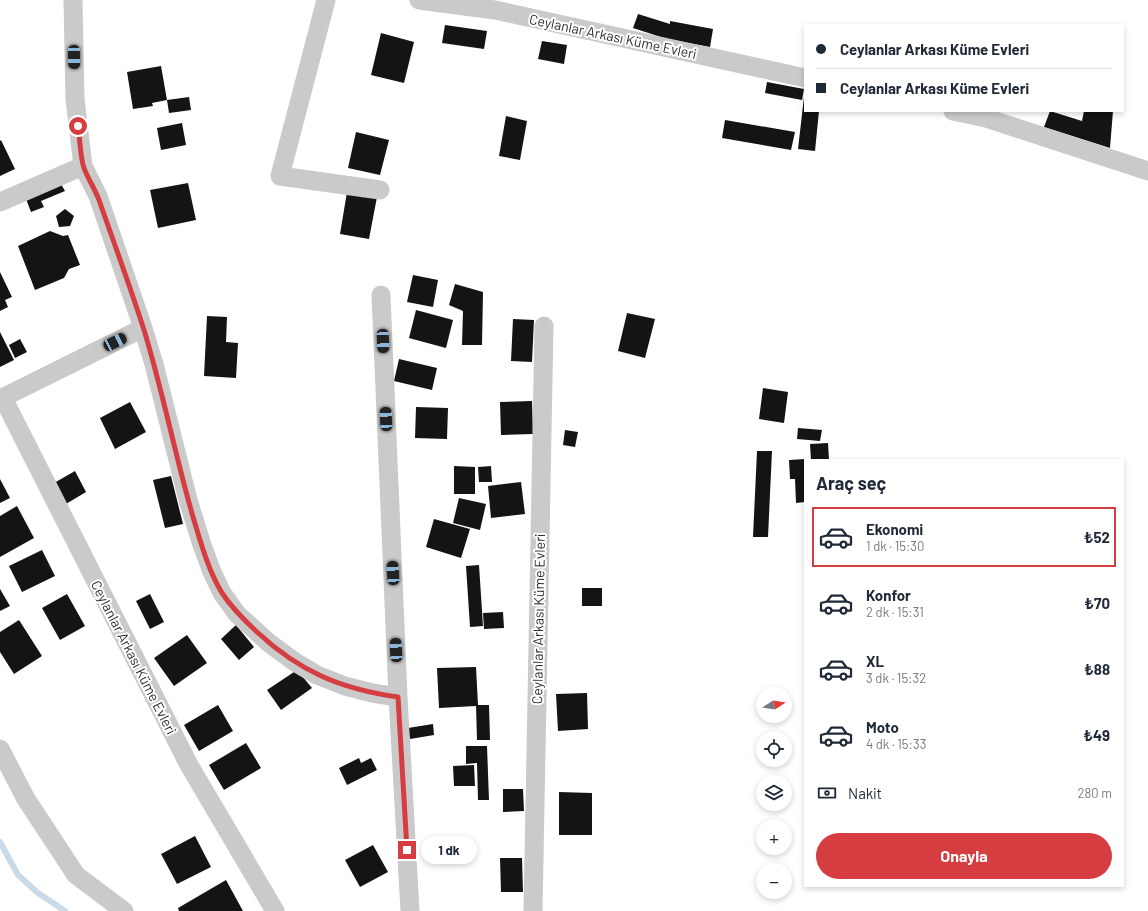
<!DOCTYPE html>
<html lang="tr">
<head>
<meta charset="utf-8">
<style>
  :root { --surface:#fff; --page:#f6f6f7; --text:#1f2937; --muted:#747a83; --line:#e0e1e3; --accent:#d53d40 }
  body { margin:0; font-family:Barlow,sans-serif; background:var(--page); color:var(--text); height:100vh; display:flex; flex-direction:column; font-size:15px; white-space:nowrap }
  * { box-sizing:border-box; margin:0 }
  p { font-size:13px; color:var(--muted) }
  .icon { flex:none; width:22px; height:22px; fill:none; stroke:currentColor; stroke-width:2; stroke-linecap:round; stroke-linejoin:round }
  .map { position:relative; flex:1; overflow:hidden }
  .side { position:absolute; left:804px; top:459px; width:320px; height:428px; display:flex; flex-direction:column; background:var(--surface); border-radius:0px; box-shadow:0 2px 6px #0003 }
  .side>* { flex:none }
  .top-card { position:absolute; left:804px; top:24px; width:320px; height:88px; border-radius:0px; box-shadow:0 2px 6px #0003; display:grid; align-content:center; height:88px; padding:0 12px; background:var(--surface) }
  .needle { width:26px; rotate:78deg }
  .fabs { position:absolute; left:756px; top:687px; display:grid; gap:8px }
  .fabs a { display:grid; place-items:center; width:36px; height:36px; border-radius:50%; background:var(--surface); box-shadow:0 2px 6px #0003; font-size:20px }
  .end { position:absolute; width:18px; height:18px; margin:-9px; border:5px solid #d53d40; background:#fff; box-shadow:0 0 0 2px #fff }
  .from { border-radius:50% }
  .bubble { position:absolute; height:28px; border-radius:14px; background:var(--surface); box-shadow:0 2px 6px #0003; font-size:13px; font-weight:700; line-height:28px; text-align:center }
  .car { position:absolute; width:12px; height:24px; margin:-12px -6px; border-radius:5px; box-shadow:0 0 3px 1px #0007; background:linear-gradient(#222 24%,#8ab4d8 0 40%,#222 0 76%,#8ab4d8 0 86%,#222 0) }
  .top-card b { display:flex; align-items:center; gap:14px; height:38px; font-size:15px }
  .top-card b+b { border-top:1px solid var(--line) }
  .top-card i { width:10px; height:10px; background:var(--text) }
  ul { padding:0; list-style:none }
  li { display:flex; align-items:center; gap:12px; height:60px; margin:0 8px 6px; padding:0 4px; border:2px solid transparent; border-radius:0px }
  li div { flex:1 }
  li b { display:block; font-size:15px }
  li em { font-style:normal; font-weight:700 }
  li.current { border-color:var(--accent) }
  li>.icon { width:36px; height:36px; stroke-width:1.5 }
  h2 { padding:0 12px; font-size:18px; line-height:48px }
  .pay { display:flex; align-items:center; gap:10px; height:44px; padding:0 12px; font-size:15px }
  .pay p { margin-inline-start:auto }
  .cta { display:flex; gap:8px; margin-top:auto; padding:8px 12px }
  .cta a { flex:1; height:46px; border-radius:24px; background:var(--accent); color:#fff; font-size:16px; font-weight:700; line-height:46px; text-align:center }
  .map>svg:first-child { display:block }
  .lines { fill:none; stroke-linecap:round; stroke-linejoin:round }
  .stream { stroke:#c9dae8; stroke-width:6 }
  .building { fill:#141414 }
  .street { stroke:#cacaca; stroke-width:19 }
  .route { stroke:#d53d40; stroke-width:5 }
  .labels { text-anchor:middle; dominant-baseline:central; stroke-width:4; stroke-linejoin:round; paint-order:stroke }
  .street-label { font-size:14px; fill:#2d2d2d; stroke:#fff }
</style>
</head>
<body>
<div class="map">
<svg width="1148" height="911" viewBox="0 0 1148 911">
  <rect width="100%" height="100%" fill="#fff"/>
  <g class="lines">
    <!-- stream -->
    <path class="stream" d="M0,842l18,33 20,18 27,18"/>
  </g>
  <!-- building -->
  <path class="building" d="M638,14l32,10v-3l43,8 -3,18 -43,-8 -34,-11z
    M445,25l42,6 -3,18 -42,-6z
    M381,33l33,9 -10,41 -33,-8z
    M542,41l25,4 -3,19 -26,-5z
    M161,66l6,34 22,-3 2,13 -22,3 -2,-13 -15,3 1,3 -20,3 -6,-37z
    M767,82l37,7 -2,11 -37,-7z
    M804,97l1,14h14l-4,40 -17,-2z
    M1050,111l32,10 2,-10h29l-3,37 -66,-21z
    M506,116l21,5 -7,39 -21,-4z
    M725,120l70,12 -4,18 -69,-12z
    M182,123l4,22 -25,5 -4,-22z
    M356,132l33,8 -9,35 -32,-7z
    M1,140l14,29 -15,7v-35z
    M188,183l8,37 -38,8 -8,-38z
    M61,184l4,7 -24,10 3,6 -13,5 -5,-13z
    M347,192l30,5 -8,42 -29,-5z
    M65,209l9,7 -4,10 -11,1 -3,-11z
    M50,231l13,5 5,-1 12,30 -11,4 -5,9 -29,12 -17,-44z
    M0,272l12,25 -7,3 3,7 -8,4z
    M413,275l25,5 -5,27 -26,-5z
    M455,284l28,8 -1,53h-20l1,-34 -14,-6z
    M416,310l37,10 -7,28 -37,-10z
    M627,313l28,6 -10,39 -27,-7z
    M207,316l20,1 -1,25 12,1 -2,35 -32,-2z
    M513,319l21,1 -2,42 -21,-1z
    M0,332l14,28 -14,7z
    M20,339l7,13 -12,6 -6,-13z
    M399,359l38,9 -5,22 -38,-9z
    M763,388l25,4 -4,31 -25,-4z
    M532,401l1,33 -32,1 -1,-33z
    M130,402l16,30 -31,17 -15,-31z
    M416,407l32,1 -1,31 -32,-1z
    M798,428l24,2 -2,11 -23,-2z
    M565,430l13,2 -3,15 -12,-2z
    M828,443l1,17h-18l-1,-16z
    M757,451h15l-4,86h-15z
    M805,459v43l-9,1 -1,-24h-5l-1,-19z
    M454,466l21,1v27h-21z
    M491,466l1,16h-13l-1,-15z
    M75,471l11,21 -20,12 -12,-21z
    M171,476l12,48 -18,4 -12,-48z
    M0,479l10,19 -10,5z
    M521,482l4,32 -34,4 -3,-32z
    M459,498l27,6 -6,26 -27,-7z
    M17,506l17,32 -34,19v-41z
    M434,519l36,10 -9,29 -35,-11z
    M42,550l13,26 -33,16 -13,-26z
    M479,565l4,61 -13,1 -4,-61z
    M582,588h20v18h-20z
    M0,589l10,17 -10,5z
    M67,594l18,32 -25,14 -18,-32z
    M150,594l14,28 -14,7 -14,-28z
    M503,612l1,16 -20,1 -1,-16z
    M19,620l23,36 -28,18 -14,-22v-20z
    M236,625l18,22 -15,13 -18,-21z
    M187,635l20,28 -33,23 -20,-28z
    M476,667l2,38h11l1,35h-13l-1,-34 -37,2 -2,-40z
    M297,670l15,18 -31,22 -14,-20z
    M587,693l1,36 -30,2 -2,-37z
    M218,705l15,26 -34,20 -15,-26z
    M433,724l1,11 -24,4 -2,-11z
    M246,743l15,25 -37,22 -15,-25z
    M466,746h21l2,54h-11l-1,-37 -11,1z
    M359,758l2,5 10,-5 6,12 -30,15 -8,-17z
    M474,765l1,21h-21l-1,-20z
    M503,789h20l1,22 -21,1z
    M559,792l33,1v42h-33z
    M195,836l16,31 -34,17 -16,-30z
    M373,845l15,27 -28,15 -15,-27z
    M500,858h22l1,34h-22z
    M226,880l17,31h-64l-1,-3z"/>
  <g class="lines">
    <!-- street -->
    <path class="street" d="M73,0l2,99 8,67 15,30 45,132 11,36 34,136 14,45 10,27 10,21 15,21 32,29 26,19 22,13 28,11 27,7 26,4
      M326,0l-46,176 100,14
      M419,0l76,10 310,68
      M953,111l33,7 162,53
      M0,202l83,-36
      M381,295l17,402 12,214
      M3,398l186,367 86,146
      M0,399l143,-71
      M0,749l26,50 50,76 48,36
      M533,911l11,-585"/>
  </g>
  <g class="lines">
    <!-- route -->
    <path class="route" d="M78,126c2,12 2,31 6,42 4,11 11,21 15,32 15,43 31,86 45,130 19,62 31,125 49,187 8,26 15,53 29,76 10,15 22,27 35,39 43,40 84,57 141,65l9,153"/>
  </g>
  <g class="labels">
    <!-- street labels -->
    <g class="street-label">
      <text transform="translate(613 36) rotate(12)">Ceylanlar Arkası Küme Evleri</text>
      <text transform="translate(538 619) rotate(-89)">Ceylanlar Arkası Küme Evleri</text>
      <text transform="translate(134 657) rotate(63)">Ceylanlar Arkası Küme Evleri</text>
    </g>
  </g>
</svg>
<div class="fabs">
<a><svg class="needle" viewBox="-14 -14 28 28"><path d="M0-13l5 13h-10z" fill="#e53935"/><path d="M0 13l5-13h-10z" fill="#747a83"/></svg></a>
<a><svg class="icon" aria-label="locate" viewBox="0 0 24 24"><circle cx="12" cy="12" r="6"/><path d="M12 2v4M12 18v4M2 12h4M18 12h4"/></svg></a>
<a><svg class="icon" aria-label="layers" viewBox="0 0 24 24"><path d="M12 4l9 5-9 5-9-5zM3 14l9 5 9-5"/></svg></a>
<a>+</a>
<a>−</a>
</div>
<i class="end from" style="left:78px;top:126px"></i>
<i class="end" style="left:407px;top:850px"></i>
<div class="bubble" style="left:421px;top:836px;width:56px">1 dk</div>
<i class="car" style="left:74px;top:57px;rotate:179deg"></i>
<i class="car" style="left:383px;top:341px;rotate:178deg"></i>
<i class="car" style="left:115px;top:342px;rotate:64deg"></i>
<i class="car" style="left:386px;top:419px;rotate:357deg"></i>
<i class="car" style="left:393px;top:573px;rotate:357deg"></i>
<i class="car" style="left:396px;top:650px;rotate:357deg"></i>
<div class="top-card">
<b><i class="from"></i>Ceylanlar Arkası Küme Evleri</b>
<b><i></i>Ceylanlar Arkası Küme Evleri</b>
</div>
<section class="side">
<h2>Araç seç</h2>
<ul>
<li class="current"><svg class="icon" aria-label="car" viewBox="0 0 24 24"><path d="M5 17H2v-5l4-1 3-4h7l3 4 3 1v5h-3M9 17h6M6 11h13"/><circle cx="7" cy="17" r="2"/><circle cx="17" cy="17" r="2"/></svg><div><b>Ekonomi</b><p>1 dk · 15:30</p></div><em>₺52</em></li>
<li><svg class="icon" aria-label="car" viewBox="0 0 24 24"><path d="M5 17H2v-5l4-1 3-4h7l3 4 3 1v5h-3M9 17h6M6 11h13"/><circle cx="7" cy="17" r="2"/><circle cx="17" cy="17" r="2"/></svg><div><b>Konfor</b><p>2 dk · 15:31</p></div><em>₺70</em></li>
<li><svg class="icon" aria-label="car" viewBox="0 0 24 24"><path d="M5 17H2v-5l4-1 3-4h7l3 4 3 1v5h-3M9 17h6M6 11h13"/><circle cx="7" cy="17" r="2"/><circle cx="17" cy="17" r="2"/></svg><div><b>XL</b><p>3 dk · 15:32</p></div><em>₺88</em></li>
<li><svg class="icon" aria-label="car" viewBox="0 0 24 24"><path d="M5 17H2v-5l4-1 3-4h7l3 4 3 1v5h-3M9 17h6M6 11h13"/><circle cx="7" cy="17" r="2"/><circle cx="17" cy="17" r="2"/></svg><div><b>Moto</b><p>4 dk · 15:33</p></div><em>₺49</em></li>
</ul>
<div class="pay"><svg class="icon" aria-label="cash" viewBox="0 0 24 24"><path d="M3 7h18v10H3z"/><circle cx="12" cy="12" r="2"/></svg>Nakit<p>280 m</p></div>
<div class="cta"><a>Onayla</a></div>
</section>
</div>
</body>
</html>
